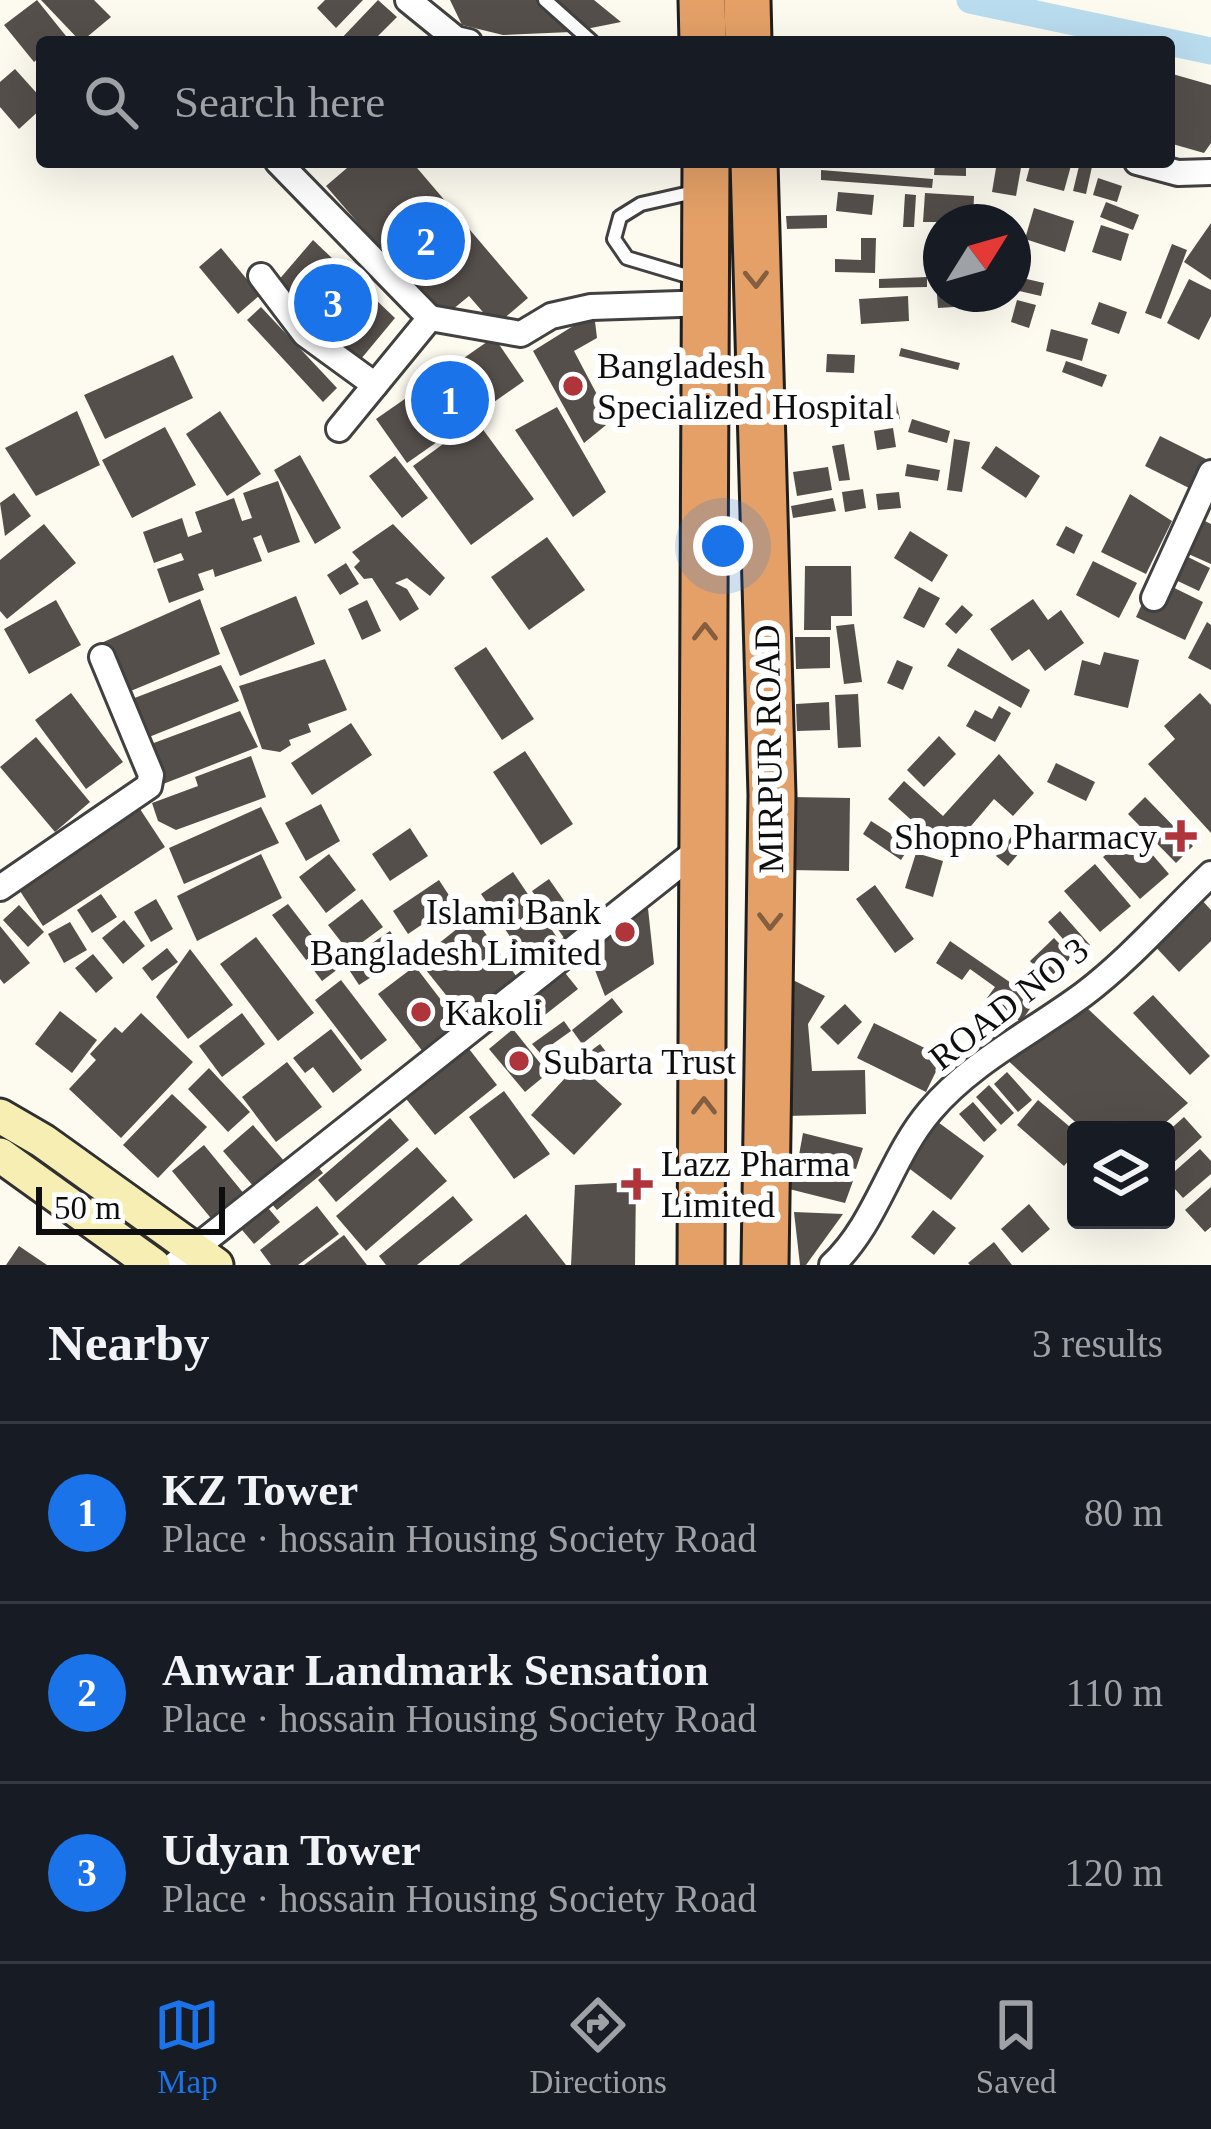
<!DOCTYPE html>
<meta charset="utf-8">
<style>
:root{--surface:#171b24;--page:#242831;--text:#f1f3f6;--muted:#9ea1a6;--line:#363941;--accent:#1a73e8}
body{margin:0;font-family:"Times New Roman",serif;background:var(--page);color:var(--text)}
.controls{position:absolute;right:36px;bottom:36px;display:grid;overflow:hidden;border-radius:12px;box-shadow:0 12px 48px #0002}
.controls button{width:108px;height:108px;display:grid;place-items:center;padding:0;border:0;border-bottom:3px solid var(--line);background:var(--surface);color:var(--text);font:60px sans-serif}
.compass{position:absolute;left:923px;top:204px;width:108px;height:108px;border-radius:50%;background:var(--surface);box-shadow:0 12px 48px #0002;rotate:53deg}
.scale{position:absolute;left:36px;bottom:30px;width:189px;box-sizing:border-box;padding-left:12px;border:6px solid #0e0e0e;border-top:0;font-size:33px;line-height:42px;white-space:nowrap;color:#0e0e0e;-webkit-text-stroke:9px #fff;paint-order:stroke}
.you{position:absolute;left:723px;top:546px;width:42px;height:42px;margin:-30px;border:9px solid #fff;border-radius:50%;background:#1a73e8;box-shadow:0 0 0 18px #1a73e833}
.badge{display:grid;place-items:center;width:78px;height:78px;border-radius:50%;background:var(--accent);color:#fff;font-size:39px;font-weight:700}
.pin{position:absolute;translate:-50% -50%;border:6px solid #fff;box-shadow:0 3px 12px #0006}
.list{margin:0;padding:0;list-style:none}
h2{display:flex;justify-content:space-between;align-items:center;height:156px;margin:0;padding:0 48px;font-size:51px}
h2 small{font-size:39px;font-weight:400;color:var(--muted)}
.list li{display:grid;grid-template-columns:78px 1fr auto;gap:36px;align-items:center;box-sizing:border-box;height:180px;padding:0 48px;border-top:3px solid var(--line)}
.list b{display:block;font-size:45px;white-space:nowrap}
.list p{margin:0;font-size:39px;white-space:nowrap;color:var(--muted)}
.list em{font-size:39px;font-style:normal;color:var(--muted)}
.icon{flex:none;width:66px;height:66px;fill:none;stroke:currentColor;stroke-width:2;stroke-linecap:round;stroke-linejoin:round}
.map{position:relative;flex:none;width:1211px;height:1265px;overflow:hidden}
.search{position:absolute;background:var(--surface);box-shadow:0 12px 48px #0002;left:36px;right:36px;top:36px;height:132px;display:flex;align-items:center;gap:30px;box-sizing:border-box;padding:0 42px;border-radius:12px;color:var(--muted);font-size:45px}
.sheet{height:696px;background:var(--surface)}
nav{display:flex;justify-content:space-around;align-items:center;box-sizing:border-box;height:168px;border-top:3px solid var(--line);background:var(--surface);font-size:33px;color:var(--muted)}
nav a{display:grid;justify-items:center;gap:6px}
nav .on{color:var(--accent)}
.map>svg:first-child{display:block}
</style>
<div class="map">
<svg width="1211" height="1265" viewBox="0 0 1211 1265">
<rect width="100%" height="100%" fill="#fdfbf0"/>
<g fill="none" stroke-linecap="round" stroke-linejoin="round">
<polyline stroke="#badcef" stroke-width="27" points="970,0 1211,51"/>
</g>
<g fill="#554f4b">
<polygon points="37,0 66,36 42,42 42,55 34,62 4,25"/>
<polygon points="41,0 94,0 111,17 81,42"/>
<polygon points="325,0 363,0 336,28 317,8"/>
<polygon points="378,0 397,17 372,42 338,42"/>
<polygon points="450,0 594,0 621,22 571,32 503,35 462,25"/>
<polygon points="15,69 42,99 42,108 19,129 0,107 0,82"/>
<polygon points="1169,73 1211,85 1211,143 1204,153 1169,143"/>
<polygon points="354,162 412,162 528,298 495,326 469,296 441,319 326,186"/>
<polygon points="935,162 966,162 966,176 934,175"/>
<polygon points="997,162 1022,162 1016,196 992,192"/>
<polygon points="1031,162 1072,162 1064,191 1026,181"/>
<polygon points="1080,162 1093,162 1086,194 1073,191"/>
<polygon points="821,170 933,179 932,188 821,180"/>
<polygon points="1098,178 1122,186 1117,202 1093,195"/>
<polygon points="838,192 874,195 872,215 836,211"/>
<polygon points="925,193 974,196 973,222 923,222"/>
<polygon points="905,194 916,195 914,227 903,227"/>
<polygon points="1106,202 1139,215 1133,230 1100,217"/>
<polygon points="1034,208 1074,221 1065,252 1025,239"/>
<polygon points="827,215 827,228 787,229 786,216"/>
<polygon points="1211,223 1211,280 1184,262"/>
<polygon points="1101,225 1129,234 1121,261 1092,252"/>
<polygon points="861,238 876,238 875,273 835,272 835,259 861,260"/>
<polygon points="313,240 395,318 356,365 271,289"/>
<polygon points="1172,244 1187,250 1161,319 1145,313"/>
<polygon points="221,248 260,295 238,314 199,267"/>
<polygon points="927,277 927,287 879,288 879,279"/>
<polygon points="1018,277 1044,283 1041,296 1015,290"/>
<polygon points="1189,279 1211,290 1211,316 1199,340 1167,323"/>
<polygon points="937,294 970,294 970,306 938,308"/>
<polygon points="908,296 909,321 861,324 859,299"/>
<polygon points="1017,300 1036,305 1029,328 1011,322"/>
<polygon points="1099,302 1127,312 1119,334 1091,324"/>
<polygon points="261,307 337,388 323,402 247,320"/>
<polygon points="594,313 597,338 574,351 611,421 584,443 533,351"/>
<polygon points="1051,329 1088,339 1082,361 1046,351"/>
<polygon points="494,337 524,381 407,463 376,419"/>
<polygon points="901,348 960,363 958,370 899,356"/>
<polygon points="827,354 855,355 854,373 826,372"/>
<polygon points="173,355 193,398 105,439 84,395"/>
<polygon points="1066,361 1107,375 1102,387 1062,372"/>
<polygon points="895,395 900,419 873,423 869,400"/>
<polygon points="557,407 606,492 573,517 515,430"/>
<polygon points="77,411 100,465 36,496 5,448"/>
<polygon points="220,411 261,474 227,496 186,434"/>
<polygon points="912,419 950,431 947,443 908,432"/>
<polygon points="476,420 534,499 471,545 413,466"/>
<polygon points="165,427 196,485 132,518 102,460"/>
<polygon points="893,428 896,447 877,450 874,431"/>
<polygon points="1160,436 1206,459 1191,489 1145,466"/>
<polygon points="954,439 970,442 962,492 947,490"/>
<polygon points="844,444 850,480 839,481 832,446"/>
<polygon points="996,446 1040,476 1026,498 981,468"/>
<polygon points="300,455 341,528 315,544 274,470"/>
<polygon points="395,456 428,498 402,518 369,476"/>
<polygon points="907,464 940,470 938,481 905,476"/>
<polygon points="828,467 832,490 797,496 793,472"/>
<polygon points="278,481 300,542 268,553 261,535 253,538 262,561 215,577 213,569 198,574 204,590 169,603 157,569 184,560 181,553 154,563 143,532 182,518 188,537 202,532 195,512 234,498 242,521 252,518 243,493"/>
<polygon points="863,489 866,508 845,512 842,492"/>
<polygon points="899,492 901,508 878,510 876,494"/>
<polygon points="14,493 31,516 5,536 0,503"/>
<polygon points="1130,494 1172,521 1146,574 1101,552"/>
<polygon points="833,498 836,511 793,518 791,506"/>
<polygon points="1192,515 1211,524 1211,564 1177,549"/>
<polygon points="44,524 76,563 7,619 0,611 0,560"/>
<polygon points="393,524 445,578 430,596 407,578 395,583 407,589 419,609 400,621 372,578 364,579 354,567 360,561 352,552"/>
<polygon points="1066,526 1083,535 1074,554 1056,545"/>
<polygon points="910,531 948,555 932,582 894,558"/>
<polygon points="547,537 585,590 529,630 491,577"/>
<polygon points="1178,552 1210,568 1199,591 1167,576"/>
<polygon points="1093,561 1137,583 1119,618 1076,595"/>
<polygon points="346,563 359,584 340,595 327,575"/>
<polygon points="805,566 851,566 852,616 831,616 831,630 804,630"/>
<polygon points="1154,578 1203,602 1185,640 1136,617"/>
<polygon points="919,587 940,598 924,628 903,618"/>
<polygon points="296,596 315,644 240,676 220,628"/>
<polygon points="200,599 220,654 121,695 99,644"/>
<polygon points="1033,599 1048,620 1061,610 1084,643 1045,671 1029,649 1012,661 990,629"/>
<polygon points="56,600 81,645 29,674 4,629"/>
<polygon points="367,600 381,631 362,640 348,609"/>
<polygon points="962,605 973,615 956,634 945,624"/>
<polygon points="1207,622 1211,625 1211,670 1188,658"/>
<polygon points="854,624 862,682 844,684 836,626"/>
<polygon points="795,637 830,637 830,668 796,669"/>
<polygon points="486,647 534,719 502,740 454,668"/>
<polygon points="958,648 1030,690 1021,708 947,666"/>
<polygon points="1104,652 1139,660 1128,708 1074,695 1082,660 1100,665"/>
<polygon points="325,659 347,710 308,724 311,732 289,740 291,745 280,752 262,749 239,686"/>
<polygon points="897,660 913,667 903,690 887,683"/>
<polygon points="221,665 239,701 139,741 124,702"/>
<polygon points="71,693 123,762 86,789 35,720"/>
<polygon points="1200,693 1211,705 1211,833 1148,764 1175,739 1164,726"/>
<polygon points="858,694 861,747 838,748 835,695"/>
<polygon points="829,702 830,730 797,731 796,704"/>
<polygon points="999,706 1011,713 995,742 966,726 975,710 992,719"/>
<polygon points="240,711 258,747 158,786 143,747"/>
<polygon points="351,723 372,755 312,795 291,763"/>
<polygon points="939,736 956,754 924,787 907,770"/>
<polygon points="36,737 90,802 55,832 0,767"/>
<polygon points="525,751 573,824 541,845 493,772"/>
<polygon points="999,754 1034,793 1013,816 994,799 948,853 888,799 904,781 943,816"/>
<polygon points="251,756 266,797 176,830 158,821 152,803 198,786 195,777"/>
<polygon points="1056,763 1095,782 1086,801 1047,782"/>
<polygon points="791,797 850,798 849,871 790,870"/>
<polygon points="1145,797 1193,846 1176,863 1128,814"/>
<polygon points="321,804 340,841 306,861 285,823"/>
<polygon points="261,807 279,843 184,884 169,848"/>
<polygon points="140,809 165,847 43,926 18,888"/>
<polygon points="871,821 910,846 901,860 863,834"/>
<polygon points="410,828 428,856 390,881 372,854"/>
<polygon points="1133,832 1169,874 1140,899 1103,857"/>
<polygon points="1012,836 1024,847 1008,866 996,856"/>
<polygon points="916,853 943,861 933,897 905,888"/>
<polygon points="261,854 282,898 197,941 177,896"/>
<polygon points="329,854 356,890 326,913 299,877"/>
<polygon points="1095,864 1131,906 1100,932 1064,891"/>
<polygon points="513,872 562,945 530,966 481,894"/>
<polygon points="549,879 583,928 566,941 532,891"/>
<polygon points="439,880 454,903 408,934 393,911"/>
<polygon points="875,885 914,939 895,953 856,899"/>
<polygon points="646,890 654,964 605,996 583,939"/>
<polygon points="101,894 117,917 92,933 77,910"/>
<polygon points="1200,898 1211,910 1211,941 1179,972 1152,943"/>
<polygon points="156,899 173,929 151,942 134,912"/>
<polygon points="362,899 383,927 349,952 328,925"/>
<polygon points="288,904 338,969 322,981 272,915"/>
<polygon points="19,905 44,932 28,947 3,920"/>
<polygon points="1060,911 1090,945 1077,955 1048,922"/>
<polygon points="473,916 519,980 466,1020 418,960"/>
<polygon points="124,920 145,946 123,964 102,938"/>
<polygon points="70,922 87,950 64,963 48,934"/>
<polygon points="0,926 30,963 4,984 0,979"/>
<polygon points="390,931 405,955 359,985 344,962"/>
<polygon points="256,937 314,1013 278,1041 220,964"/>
<polygon points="1054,938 1072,957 1047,980 1030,961"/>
<polygon points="950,941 1036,1000 1021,1022 987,998 995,987 970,969 962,980 936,963"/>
<polygon points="167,948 178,962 152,981 142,968"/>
<polygon points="190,949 233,1005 188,1039 156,997"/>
<polygon points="93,954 113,978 96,993 75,968"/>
<polygon points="415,966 464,1030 427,1057 378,994"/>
<polygon points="562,969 578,989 532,1025 516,1005"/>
<polygon points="783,975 825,996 808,1024 812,1071 865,1070 866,1114 787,1116"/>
<polygon points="341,980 387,1040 361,1060 315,1000"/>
<polygon points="1153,995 1210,1056 1190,1075 1133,1013"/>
<polygon points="612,998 623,1012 582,1044 572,1030"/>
<polygon points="845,1004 862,1022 838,1045 820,1027"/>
<polygon points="1086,1007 1188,1103 1157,1130 1084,1130 1003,1056"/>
<polygon points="60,1011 97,1040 72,1073 35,1044"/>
<polygon points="141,1013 193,1062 121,1138 69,1089 96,1060 90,1054 115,1027 122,1033"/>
<polygon points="242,1013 265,1044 222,1077 199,1046"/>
<polygon points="564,1021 571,1031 540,1053 532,1044"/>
<polygon points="874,1023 943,1057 926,1092 857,1058"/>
<polygon points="331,1029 362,1070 333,1093 313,1067 305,1073 293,1058"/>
<polygon points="513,1029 548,1073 525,1092 489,1049"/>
<polygon points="600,1044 614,1062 599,1074 585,1055"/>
<polygon points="466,1045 497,1085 435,1135 403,1095"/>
<polygon points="287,1062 322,1107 276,1142 242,1097"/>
<polygon points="578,1064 622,1104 574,1155 531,1115"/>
<polygon points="209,1068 250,1112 228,1132 188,1089"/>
<polygon points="1007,1072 1032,1100 1018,1112 994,1084"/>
<polygon points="989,1085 1014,1113 1001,1125 976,1097"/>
<polygon points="504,1091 550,1154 514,1179 469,1117"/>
<polygon points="172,1094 207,1127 158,1178 123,1145"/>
<polygon points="1038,1100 1076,1132 1076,1152 1064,1166 1017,1125"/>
<polygon points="973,1102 997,1130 984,1142 959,1114"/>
<polygon points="927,1114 984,1156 951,1200 894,1157"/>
<polygon points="1184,1117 1202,1137 1172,1164 1166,1157 1166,1133"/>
<polygon points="390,1118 409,1140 336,1202 318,1180"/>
<polygon points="253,1125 285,1162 254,1187 223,1151"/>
<polygon points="803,1133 863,1148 856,1169 799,1155"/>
<polygon points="204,1145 245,1195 214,1222 172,1171"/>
<polygon points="417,1147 447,1181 366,1251 336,1216"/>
<polygon points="1200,1149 1211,1161 1211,1174 1183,1198 1166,1179"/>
<polygon points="310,1157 323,1173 277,1210 264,1195"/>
<polygon points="792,1167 853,1181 845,1203 789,1189"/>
<polygon points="636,1182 635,1265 571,1265 575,1185"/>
<polygon points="1211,1187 1211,1227 1205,1232 1185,1210"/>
<polygon points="453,1196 473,1220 417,1265 386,1265 379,1256"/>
<polygon points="263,1202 280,1222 254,1244 237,1224"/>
<polygon points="1029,1204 1050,1229 1022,1253 1001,1229"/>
<polygon points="317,1206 339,1234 298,1265 271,1265 260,1250"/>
<polygon points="933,1210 956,1228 934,1255 911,1237"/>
<polygon points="794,1212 843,1214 806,1265 800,1265"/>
<polygon points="526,1214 566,1265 459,1265"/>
<polygon points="344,1235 367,1265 304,1265"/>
<polygon points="994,1242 1012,1265 970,1265 968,1263"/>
<polygon points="19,1246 47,1265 6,1265"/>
</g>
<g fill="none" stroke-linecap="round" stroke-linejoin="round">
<defs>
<g id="lane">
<polyline points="545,0 592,42"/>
<polyline points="694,278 627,258 614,239 620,217 641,204 694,192"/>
</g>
<g id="street">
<polyline points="408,0 456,39 469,42"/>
<polyline points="278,162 430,318"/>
<polyline points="1137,162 1178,173 1211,172"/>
<polyline points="261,276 305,334 375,385"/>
<polyline points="430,318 521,334 551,316 591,307 709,303"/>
<polyline points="339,429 430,318"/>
<polyline points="1154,598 1211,473"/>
<polyline points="0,888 149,786 151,775 102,657"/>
<polyline points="174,1265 703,846"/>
<path d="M 832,1265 C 877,1223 890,1158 930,1111 C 971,1062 1033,1032 1084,994 C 1129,960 1169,914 1211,874"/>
</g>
<g id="secondary">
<polyline points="0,1116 43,1141 216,1265"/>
<polyline points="0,1155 153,1265"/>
</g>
<g id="highway">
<polyline points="702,0 703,42"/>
<polyline points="747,0 748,42"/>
<polyline points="754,162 772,795 765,1265"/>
<polyline points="701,1265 706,162"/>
</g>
</defs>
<use href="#lane" stroke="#414141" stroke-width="18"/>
<use href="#street" stroke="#414141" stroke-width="30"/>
<use href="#secondary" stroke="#303030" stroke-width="39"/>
<use href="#highway" stroke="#1f1f1f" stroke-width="51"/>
<use href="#lane" stroke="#fff" stroke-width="12"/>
<use href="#street" stroke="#fff" stroke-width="24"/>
<use href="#secondary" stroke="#f6eeb2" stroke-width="33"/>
<use href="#highway" stroke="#e4a067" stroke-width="45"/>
</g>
<defs><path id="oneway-chevron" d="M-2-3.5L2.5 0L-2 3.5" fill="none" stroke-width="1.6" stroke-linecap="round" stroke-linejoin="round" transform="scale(3)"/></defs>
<g stroke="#845e3f">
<use href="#oneway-chevron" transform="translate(756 279) rotate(89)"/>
<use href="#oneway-chevron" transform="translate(705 632) rotate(-90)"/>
<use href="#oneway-chevron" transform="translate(770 921) rotate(91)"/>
<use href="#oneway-chevron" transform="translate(704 1106) rotate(-90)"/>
</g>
<g fill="#af353b" stroke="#fff" stroke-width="4.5">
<circle cx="573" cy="386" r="12"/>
<path d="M1175 818h12v12h12v12h-12v12h-12v-12h-12v-12h12z"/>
<circle cx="625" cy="932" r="12"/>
<circle cx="421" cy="1012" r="12"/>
<circle cx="519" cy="1061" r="12"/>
<path d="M631 1166h12v12h12v12h-12v12h-12v-12h-12v-12h12z"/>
</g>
<g text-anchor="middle" stroke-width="12" stroke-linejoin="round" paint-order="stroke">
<g font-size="36" fill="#0e0e0e" stroke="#fff" text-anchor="start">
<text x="597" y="378">Bangladesh<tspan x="597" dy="41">Specialized Hospital</tspan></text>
<text x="1157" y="849" text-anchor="end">Shopno Pharmacy</text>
<text x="601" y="924" text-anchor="end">Islami Bank<tspan x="601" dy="41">Bangladesh Limited</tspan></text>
<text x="445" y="1025">Kakoli</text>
<text x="543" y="1074">Subarta Trust</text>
<text x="661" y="1176">Lazz Pharma<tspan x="661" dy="41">Limited</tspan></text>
</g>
<g font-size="36" fill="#0e0e0e" stroke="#fff">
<text transform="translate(768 749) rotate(-91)" y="13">MIRPUR ROAD</text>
<text transform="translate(1008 1003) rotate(-38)" y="13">ROAD NO 3</text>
</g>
</g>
</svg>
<div class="controls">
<button><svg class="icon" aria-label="layers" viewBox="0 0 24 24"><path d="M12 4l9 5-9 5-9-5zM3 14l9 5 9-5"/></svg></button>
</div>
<svg class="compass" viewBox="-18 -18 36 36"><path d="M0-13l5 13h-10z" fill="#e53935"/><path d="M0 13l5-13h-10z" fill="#9ea1a6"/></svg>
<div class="scale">50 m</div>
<div class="you"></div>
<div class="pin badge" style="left:450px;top:400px">1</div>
<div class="pin badge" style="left:426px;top:241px">2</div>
<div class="pin badge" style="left:333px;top:303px">3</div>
<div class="search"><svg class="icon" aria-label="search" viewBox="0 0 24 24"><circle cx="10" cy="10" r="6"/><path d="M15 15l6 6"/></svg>Search here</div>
</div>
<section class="sheet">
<h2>Nearby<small>3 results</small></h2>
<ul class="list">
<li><span class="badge">1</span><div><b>KZ Tower</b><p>Place · hossain Housing Society Road</p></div><em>80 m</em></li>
<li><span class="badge">2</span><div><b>Anwar Landmark Sensation</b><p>Place · hossain Housing Society Road</p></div><em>110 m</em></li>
<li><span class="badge">3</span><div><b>Udyan Tower</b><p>Place · hossain Housing Society Road</p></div><em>120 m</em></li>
</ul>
</section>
<nav>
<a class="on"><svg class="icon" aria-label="map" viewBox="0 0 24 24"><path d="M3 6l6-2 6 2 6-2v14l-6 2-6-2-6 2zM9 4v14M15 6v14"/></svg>Map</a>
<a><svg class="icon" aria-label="directions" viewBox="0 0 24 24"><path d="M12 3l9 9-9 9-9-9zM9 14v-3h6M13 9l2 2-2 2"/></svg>Directions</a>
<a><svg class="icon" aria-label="saved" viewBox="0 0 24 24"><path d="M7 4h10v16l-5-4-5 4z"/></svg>Saved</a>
</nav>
